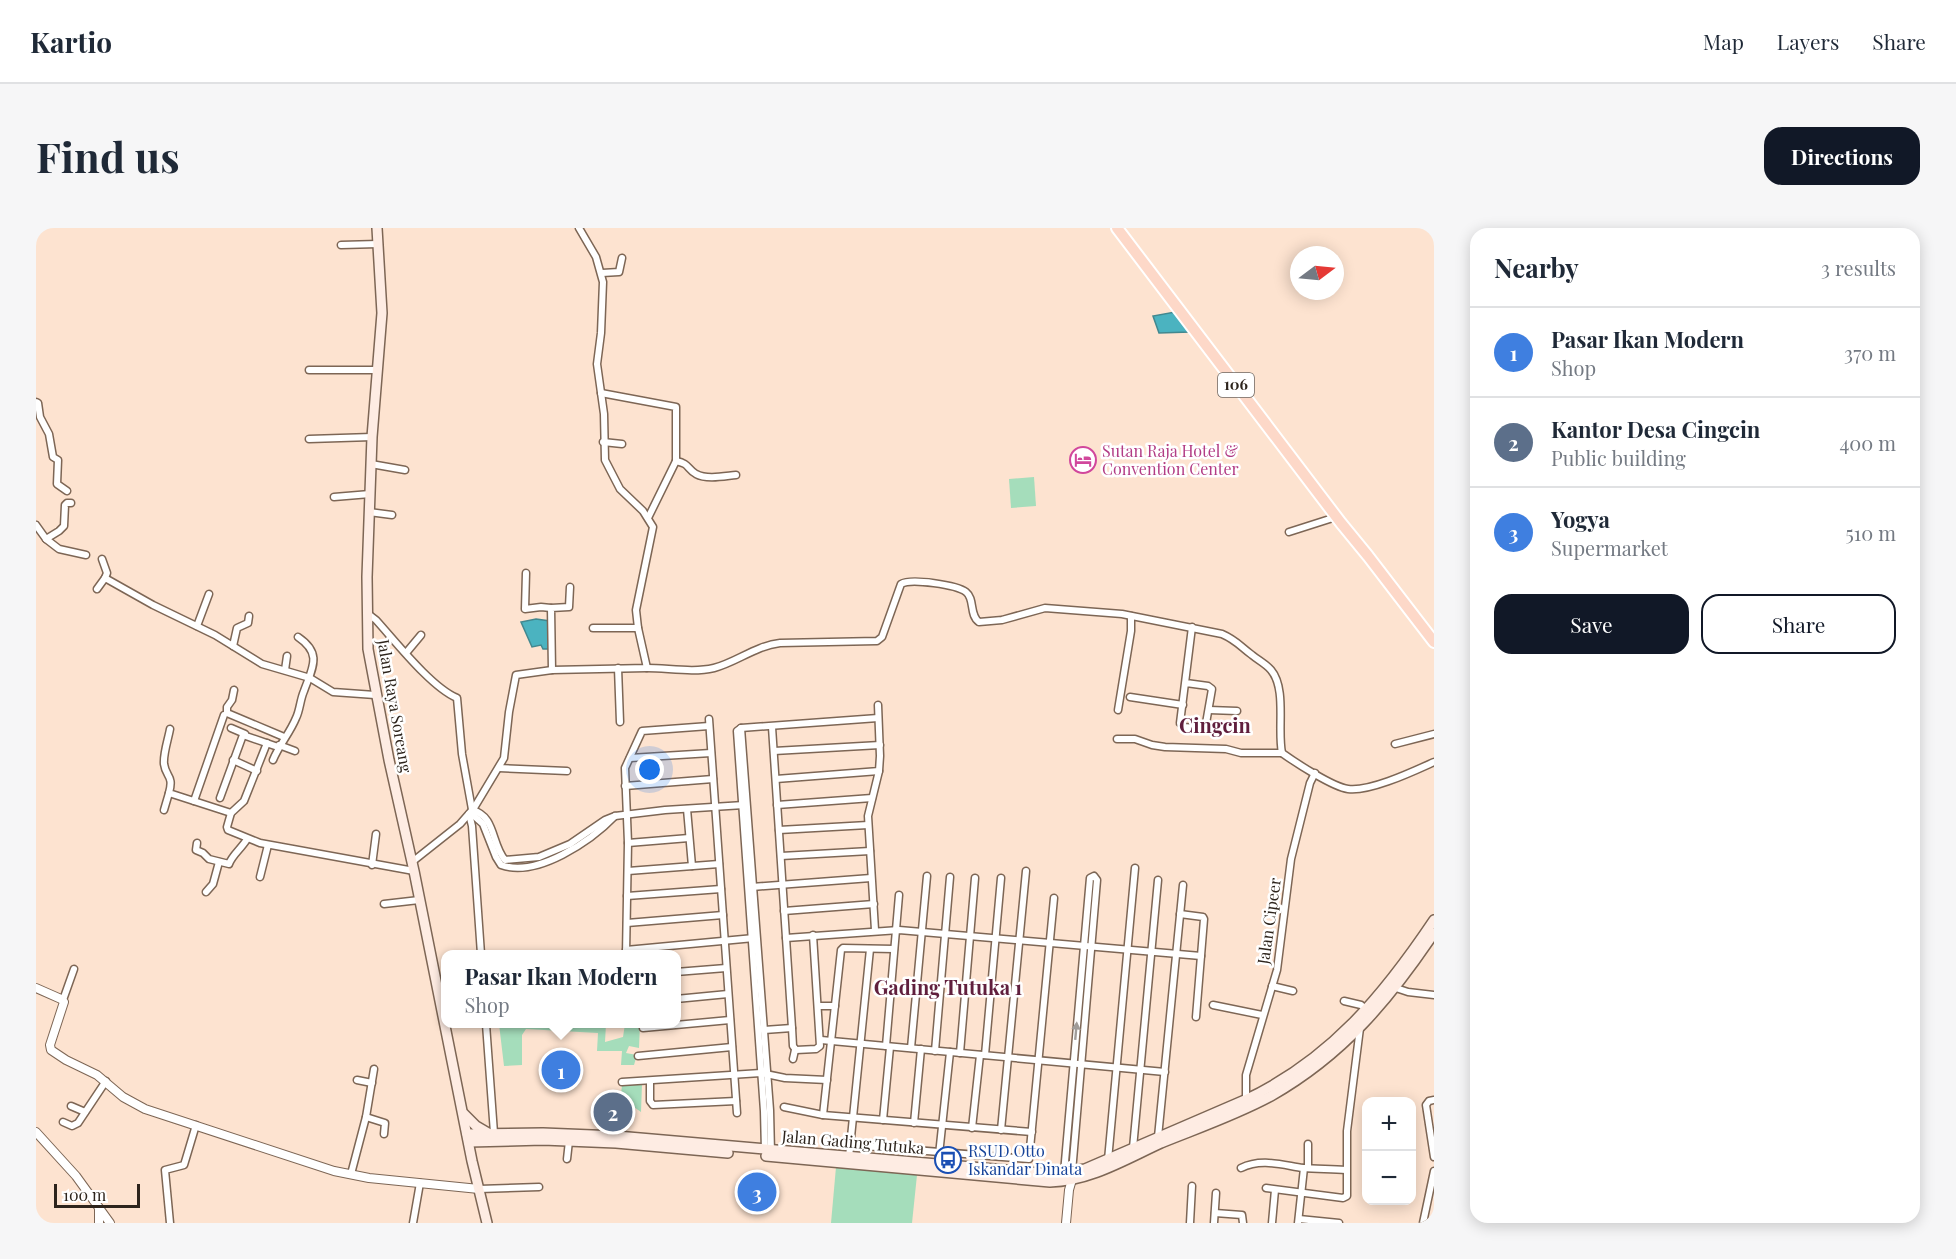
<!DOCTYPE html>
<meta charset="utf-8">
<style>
:root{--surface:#fff;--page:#f6f6f7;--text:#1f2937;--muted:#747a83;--line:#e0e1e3;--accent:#111827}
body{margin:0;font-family:"Playfair Display",serif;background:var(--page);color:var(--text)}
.controls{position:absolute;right:18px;bottom:18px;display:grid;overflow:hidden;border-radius:12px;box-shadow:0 3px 15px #0003}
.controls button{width:54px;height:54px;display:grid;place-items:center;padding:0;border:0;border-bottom:2px solid var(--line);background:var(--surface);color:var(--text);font:30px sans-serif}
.compass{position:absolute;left:1254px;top:18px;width:54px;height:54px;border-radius:50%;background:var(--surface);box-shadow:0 3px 15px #0003;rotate:74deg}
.scale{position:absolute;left:18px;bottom:15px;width:86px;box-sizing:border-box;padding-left:6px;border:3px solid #2d241c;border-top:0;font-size:16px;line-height:21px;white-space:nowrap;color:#2d241c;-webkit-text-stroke:4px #fff;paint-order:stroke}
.you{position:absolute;left:614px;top:542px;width:21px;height:21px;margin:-15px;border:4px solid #fff;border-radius:50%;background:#1a73e8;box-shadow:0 0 0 9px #1a73e833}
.badge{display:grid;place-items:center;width:39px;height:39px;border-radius:50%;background:var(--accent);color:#fff;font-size:20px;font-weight:700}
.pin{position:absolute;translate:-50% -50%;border:3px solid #fff;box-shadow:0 2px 6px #0006}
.popup{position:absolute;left:405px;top:722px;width:240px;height:78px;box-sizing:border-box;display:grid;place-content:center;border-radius:12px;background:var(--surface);filter:drop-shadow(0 2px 4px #0005);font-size:20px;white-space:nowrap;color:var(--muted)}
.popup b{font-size:22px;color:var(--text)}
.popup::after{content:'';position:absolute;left:50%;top:100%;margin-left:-12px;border:12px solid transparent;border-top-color:var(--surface)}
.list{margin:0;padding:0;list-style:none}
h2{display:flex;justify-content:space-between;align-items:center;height:78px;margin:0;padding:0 24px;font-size:26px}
h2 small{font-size:20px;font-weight:400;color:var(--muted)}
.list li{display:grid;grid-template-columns:39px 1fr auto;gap:18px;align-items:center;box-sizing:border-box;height:90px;padding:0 24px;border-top:2px solid var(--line)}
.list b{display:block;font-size:22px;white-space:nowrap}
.list p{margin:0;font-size:20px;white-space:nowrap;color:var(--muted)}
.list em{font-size:20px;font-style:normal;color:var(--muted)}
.actions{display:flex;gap:12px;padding:18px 24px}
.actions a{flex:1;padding:14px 0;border:2px solid var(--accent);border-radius:18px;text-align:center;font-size:21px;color:var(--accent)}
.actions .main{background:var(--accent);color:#fff}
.map{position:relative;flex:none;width:1398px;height:995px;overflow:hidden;border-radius:18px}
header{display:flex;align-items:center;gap:36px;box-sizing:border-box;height:84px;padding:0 30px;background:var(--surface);border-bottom:2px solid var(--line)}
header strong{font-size:28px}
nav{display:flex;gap:33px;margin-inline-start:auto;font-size:21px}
.intro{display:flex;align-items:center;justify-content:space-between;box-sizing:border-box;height:144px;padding:0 36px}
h1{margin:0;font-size:42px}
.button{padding:15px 27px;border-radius:18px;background:var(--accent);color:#fff;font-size:21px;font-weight:700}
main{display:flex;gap:36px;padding:0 36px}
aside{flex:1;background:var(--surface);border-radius:18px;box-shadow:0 3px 15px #0003}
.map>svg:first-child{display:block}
</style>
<header>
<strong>Kartio</strong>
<nav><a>Map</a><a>Layers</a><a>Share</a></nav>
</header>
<div class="intro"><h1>Find us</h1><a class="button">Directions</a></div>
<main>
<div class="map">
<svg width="1398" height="995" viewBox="0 0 1398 995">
<rect width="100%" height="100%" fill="#fde3d0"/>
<g fill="#a5ddbb">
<polygon points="998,249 1000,278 975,280 973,251"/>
<polygon points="463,796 570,796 569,814 587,809 589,796 604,796 603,820 593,818 590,825 601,827 598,837 585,837 586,823 561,823 562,805 490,801 486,807 486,837 468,838"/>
<polygon points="606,856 605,884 595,877 584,875 586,857"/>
<polygon points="800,939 881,947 876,995 795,995"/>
</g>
<g fill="#4bb3c0" stroke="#42888f" stroke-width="1.5">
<polygon points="1139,84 1153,104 1123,105 1117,88"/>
<polygon points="500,391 514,393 515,421 507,421 505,417 496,419 485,394"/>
</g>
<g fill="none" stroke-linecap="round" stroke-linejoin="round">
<defs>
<g id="minor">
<polyline points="305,17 342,16"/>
<polyline points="566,45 583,44 586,30"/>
<polyline points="273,142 341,142"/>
<polyline points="565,165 640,179 640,233"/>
<polyline points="0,174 2,175 4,189 13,206 17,229 22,232 21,256 31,263"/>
<polyline points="273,211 336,209"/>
<polyline points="567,214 586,216"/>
<polyline points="335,236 369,242"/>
<polyline points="298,269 334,266"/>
<polyline points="333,284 356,287"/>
<path d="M 612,290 L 640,233 C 654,236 650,240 660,246 C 671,252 689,248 700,247"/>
<polyline points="0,297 10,311 23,303 28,298 29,277 31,275 35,275"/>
<polyline points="1253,304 1300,289"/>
<polyline points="10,311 23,321 50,327"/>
<polyline points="66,331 71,345 69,350"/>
<polyline points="490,345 489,381 505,379 515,380"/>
<polyline points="61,361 69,350 117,377 179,407 226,436 274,450 297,464 339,467"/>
<path d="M 331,385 L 340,392 C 360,414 395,459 421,470 L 426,526 L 437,587 L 447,596 L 460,629 L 465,637 C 501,650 555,613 579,588"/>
<polyline points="161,398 173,366"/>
<polyline points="557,400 602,400"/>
<polyline points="197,418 201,400 212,395 213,388"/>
<polyline points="370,425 385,407"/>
<polyline points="582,440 584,494"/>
<path d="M 611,440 C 632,440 657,445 678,440 C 701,434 719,418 744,415 L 841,413 L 846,409 L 865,356 C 875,350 921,357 930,364 C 939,371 933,387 943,394 L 966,392 L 1009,380 L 1086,386 L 1186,406 C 1200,412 1204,418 1216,427 C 1222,432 1230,436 1235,442 C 1251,461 1241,501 1246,525 C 1260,535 1297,559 1312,561 C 1334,564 1378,543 1398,534"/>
<polyline points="249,442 251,428"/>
<polyline points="516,442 515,380 533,379 534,359"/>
<polyline points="1150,455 1172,458 1176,461 1169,501 1148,499 1144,495 1156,399"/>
<polyline points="198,462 196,472 191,479 191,485 248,509"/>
<polyline points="1094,469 1147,477"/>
<polyline points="1082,482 1095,403 1095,388"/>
<polyline points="1173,482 1201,483"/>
<polyline points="673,491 701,885"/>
<polyline points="736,499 756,800 757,818 760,822 780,821 784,818 777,707"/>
<polyline points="195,500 209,506"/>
<polyline points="705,500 734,882 735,925"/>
<path d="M 134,501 C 132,512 127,526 128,536 C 130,550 138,547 133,565 L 195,585"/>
<polyline points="1081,511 1099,511 1116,517 1129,519 1190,521 1205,525 1246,525"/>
<polyline points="231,515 208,573 195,585 191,599 192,602 224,615 378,643"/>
<polyline points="1359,516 1398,506"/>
<polyline points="243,517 259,523"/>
<polyline points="738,523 844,517"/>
<polyline points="594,530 675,525"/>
<polyline points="197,532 221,543"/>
<path d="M 237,532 C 243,517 254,505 260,490 C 264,482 264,472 268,463 C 276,440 287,426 262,409"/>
<polyline points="463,540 531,543"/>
<polyline points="740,551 843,543 844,528 842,477"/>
<polyline points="589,558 677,551"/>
<polyline points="184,570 207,507 242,519"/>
<polyline points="158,573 188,487"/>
<polyline points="741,577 836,570"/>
<polyline points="651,581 656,638"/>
<polyline points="128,582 133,565"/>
<path d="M 436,582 C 460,588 455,616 469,632 L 503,629 L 534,616 L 569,592 L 579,588 L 629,582 L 708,577"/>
<polyline points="433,586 436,598 445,726"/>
<polyline points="743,602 832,597"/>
<path d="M 161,615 L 160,622 L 167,625 L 173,631 L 193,636 C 196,627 206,620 211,611"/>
<polyline points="592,615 653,610"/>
<polyline points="745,628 834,623"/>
<polyline points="376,634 424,596 438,580 468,530 473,484 480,447 516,442 611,440 602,400 600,382 617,299 607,283 584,261 569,232 568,186 561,136 565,105 567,54 560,29 543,0"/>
<polyline points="336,637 340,606"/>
<polyline points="592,643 683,636"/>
<polyline points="224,649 232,617"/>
<polyline points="716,659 835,650"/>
<polyline points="170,664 177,656 183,634"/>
<polyline points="591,668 685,661"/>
<polyline points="348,676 383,672"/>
<polyline points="748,683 838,676"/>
<polyline points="1144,686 1167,689 1168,691 1160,789"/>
<polyline points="591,695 687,687"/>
<polyline points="839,702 832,588 843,543"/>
<polyline points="750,710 863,702 1165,728"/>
<polyline points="590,722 718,710"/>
<polyline points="590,726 592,615 589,540 606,503 673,498"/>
<polyline points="640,744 690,740"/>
<polyline points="1236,758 1257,763"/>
<polyline points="1360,760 1372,764 1398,767"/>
<polyline points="640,771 692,766"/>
<polyline points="27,772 38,741"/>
<polyline points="1308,773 1325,777 1331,782"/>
<polyline points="1177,777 1226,787"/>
<polyline points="782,778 799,778"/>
<polyline points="450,796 458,905"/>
<polyline points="607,800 694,792"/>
<polyline points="728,802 756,800"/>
<polyline points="785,812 1129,844"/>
<polyline points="850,818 863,667"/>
<polyline points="875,820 891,648"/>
<polyline points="899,823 914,649"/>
<polyline points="924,825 939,650"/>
<polyline points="949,827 965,650"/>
<polyline points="602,828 696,819"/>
<polyline points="757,831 759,822"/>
<polyline points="321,852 336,855"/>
<polyline points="614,853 614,873 617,877 700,873"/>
<polyline points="586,854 725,845 749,850 791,852"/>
<polyline points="1398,872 1393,873 1390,877 1398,929"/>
<polyline points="1210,874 1210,847 1241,742 1255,631 1274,555 1279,545"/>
<polyline points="35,878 49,884"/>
<polyline points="748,879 787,887 996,904"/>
<polyline points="787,887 805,722 807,720 858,721"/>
<polyline points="330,889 349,895 348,906"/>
<polyline points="847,892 854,819"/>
<polyline points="27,894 36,898 42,895 70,853"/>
<polyline points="878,895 885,821"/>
<polyline points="936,900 944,827"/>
<polyline points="965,902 990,643"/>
<polyline points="1122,909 1147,657"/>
<polyline points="1272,916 1272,940"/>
<polyline points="815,917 993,931 1018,670"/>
<polyline points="1097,920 1122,652"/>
<polyline points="729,923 728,883 701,503 705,500 842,490"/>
<polyline points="813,929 834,721"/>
<polyline points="531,931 533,913"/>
<polyline points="1072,932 1099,640"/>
<polyline points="902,936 914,824"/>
<path d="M 1205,940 C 1225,930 1246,937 1267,940 C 1281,941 1295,941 1310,942"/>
<polyline points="1028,945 1054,650 1058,648 1061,652 1036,944"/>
<polyline points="315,946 330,889 338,841"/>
<polyline points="1230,960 1307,970 1311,968 1311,903 1324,800"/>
<polyline points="443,961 503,959"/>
<polyline points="1179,985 1206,987 1207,995"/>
<polyline points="1263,991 1303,995"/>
<polyline points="134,995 129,942 148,937 160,897"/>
<polyline points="377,995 384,955"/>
<polyline points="1154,995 1156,958"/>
<polyline points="1178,995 1180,965"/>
<polyline points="1236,995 1239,962"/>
<polyline points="1262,995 1268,940"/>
<polyline points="1387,995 1398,943"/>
</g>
<g id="tertiary">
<polyline points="0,760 25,771 28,774 14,817 15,822 30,832 61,847 87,869 109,881 298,943 333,950 443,961"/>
<polyline points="0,904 40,948 74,995"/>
<polyline points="63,995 63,980"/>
<polyline points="1030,995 1033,962 1037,948"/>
</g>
<g id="secondary">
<polyline points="341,0 346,85 336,209 331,349 332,421 353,532 378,643 436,933 451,995"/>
<polyline points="428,886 440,898 452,905"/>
<path d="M 431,906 L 507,905 L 581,908 L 1015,946 L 1049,941 L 1209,872 C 1294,832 1347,768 1398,692"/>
<polyline points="433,914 507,912 580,915 692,925"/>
<path d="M 730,928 L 1014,954 C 1054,953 1090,931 1125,915 C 1162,900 1200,887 1235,868 C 1307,827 1353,772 1398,705"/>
</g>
<polyline id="primary" points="1081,0 1305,295 1332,328 1398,414"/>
</defs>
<use href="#minor" stroke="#7d6655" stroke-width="9"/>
<use href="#tertiary" stroke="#7d6655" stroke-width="10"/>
<use href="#secondary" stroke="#7d6655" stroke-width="12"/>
<use href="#primary" stroke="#fff" stroke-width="14"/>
<use href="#minor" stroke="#fff" stroke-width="6"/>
<use href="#tertiary" stroke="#fff" stroke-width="8"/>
<use href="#secondary" stroke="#feece3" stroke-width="9"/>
<use href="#primary" stroke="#fdd8c8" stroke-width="10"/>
</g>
<defs><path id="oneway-solid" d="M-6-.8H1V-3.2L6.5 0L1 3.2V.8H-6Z" transform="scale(1.5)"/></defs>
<use fill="#a09c99" href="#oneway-solid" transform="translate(1040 803) rotate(-85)"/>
<defs>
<symbol id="hotel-ring" viewBox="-11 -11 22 22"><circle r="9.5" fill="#fff" stroke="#d1479c" stroke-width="1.5"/><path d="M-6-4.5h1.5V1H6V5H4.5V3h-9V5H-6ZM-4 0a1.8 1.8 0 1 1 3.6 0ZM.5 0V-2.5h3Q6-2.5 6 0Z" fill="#d1479c"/></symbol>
<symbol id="bus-ring" viewBox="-11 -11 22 22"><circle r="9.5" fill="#fff" stroke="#1a4fb4" stroke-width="1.5"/><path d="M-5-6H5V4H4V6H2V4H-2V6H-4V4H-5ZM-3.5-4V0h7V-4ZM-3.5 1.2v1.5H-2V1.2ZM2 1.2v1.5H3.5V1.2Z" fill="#1a4fb4"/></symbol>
</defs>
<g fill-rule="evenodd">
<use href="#hotel-ring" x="1032" y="217" width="30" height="30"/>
<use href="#bus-ring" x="897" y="917" width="30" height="30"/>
</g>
<g text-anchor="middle" stroke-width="5" stroke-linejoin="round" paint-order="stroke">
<rect fill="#fff" stroke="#6c6660" stroke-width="1.5" x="1182" y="145" width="36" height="24" rx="4.5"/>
<g font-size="15" font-weight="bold" fill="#2d241c">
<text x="1200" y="162">106</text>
</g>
<g font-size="16" fill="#b23c85" stroke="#fff" text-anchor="start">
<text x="1066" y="229">Sutan Raja Hotel &amp;<tspan x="1066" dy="18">Convention Center</tspan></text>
</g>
<g font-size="16" fill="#2d241c" stroke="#fff">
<text transform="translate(359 478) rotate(80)" y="6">Jalan Raya Soreang</text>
<text transform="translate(1233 693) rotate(-82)" y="6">Jalan Cipeer</text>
<text transform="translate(817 914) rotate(5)" y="6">Jalan Gading Tutuka</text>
</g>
<g font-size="16" fill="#164399" stroke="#fff" text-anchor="start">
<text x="932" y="929">RSUD Otto<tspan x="932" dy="18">Iskandar Dinata</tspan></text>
</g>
<g font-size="20" font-weight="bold" fill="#601f3d" stroke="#fff">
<text x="1179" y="505">Cingcin</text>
<text x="912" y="767">Gading Tutuka 1</text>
</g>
</g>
</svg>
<div class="controls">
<button>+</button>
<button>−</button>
</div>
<svg class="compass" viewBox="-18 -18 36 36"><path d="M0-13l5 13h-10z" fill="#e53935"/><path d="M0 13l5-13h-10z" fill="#747a83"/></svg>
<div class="scale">100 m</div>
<div class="you"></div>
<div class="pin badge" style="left:525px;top:842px;background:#3f7fe0">1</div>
<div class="popup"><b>Pasar Ikan Modern</b>Shop</div>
<div class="pin badge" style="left:577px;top:884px;background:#5c6f8a">2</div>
<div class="pin badge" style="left:721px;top:964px;background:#3f7fe0">3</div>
</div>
<aside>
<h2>Nearby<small>3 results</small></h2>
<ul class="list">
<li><span class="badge" style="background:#3f7fe0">1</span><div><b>Pasar Ikan Modern</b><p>Shop</p></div><em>370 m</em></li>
<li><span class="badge" style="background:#5c6f8a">2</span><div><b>Kantor Desa Cingcin</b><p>Public building</p></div><em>400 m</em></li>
<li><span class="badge" style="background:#3f7fe0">3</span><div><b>Yogya</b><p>Supermarket</p></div><em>510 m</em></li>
</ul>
<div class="actions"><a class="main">Save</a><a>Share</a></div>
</aside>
</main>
